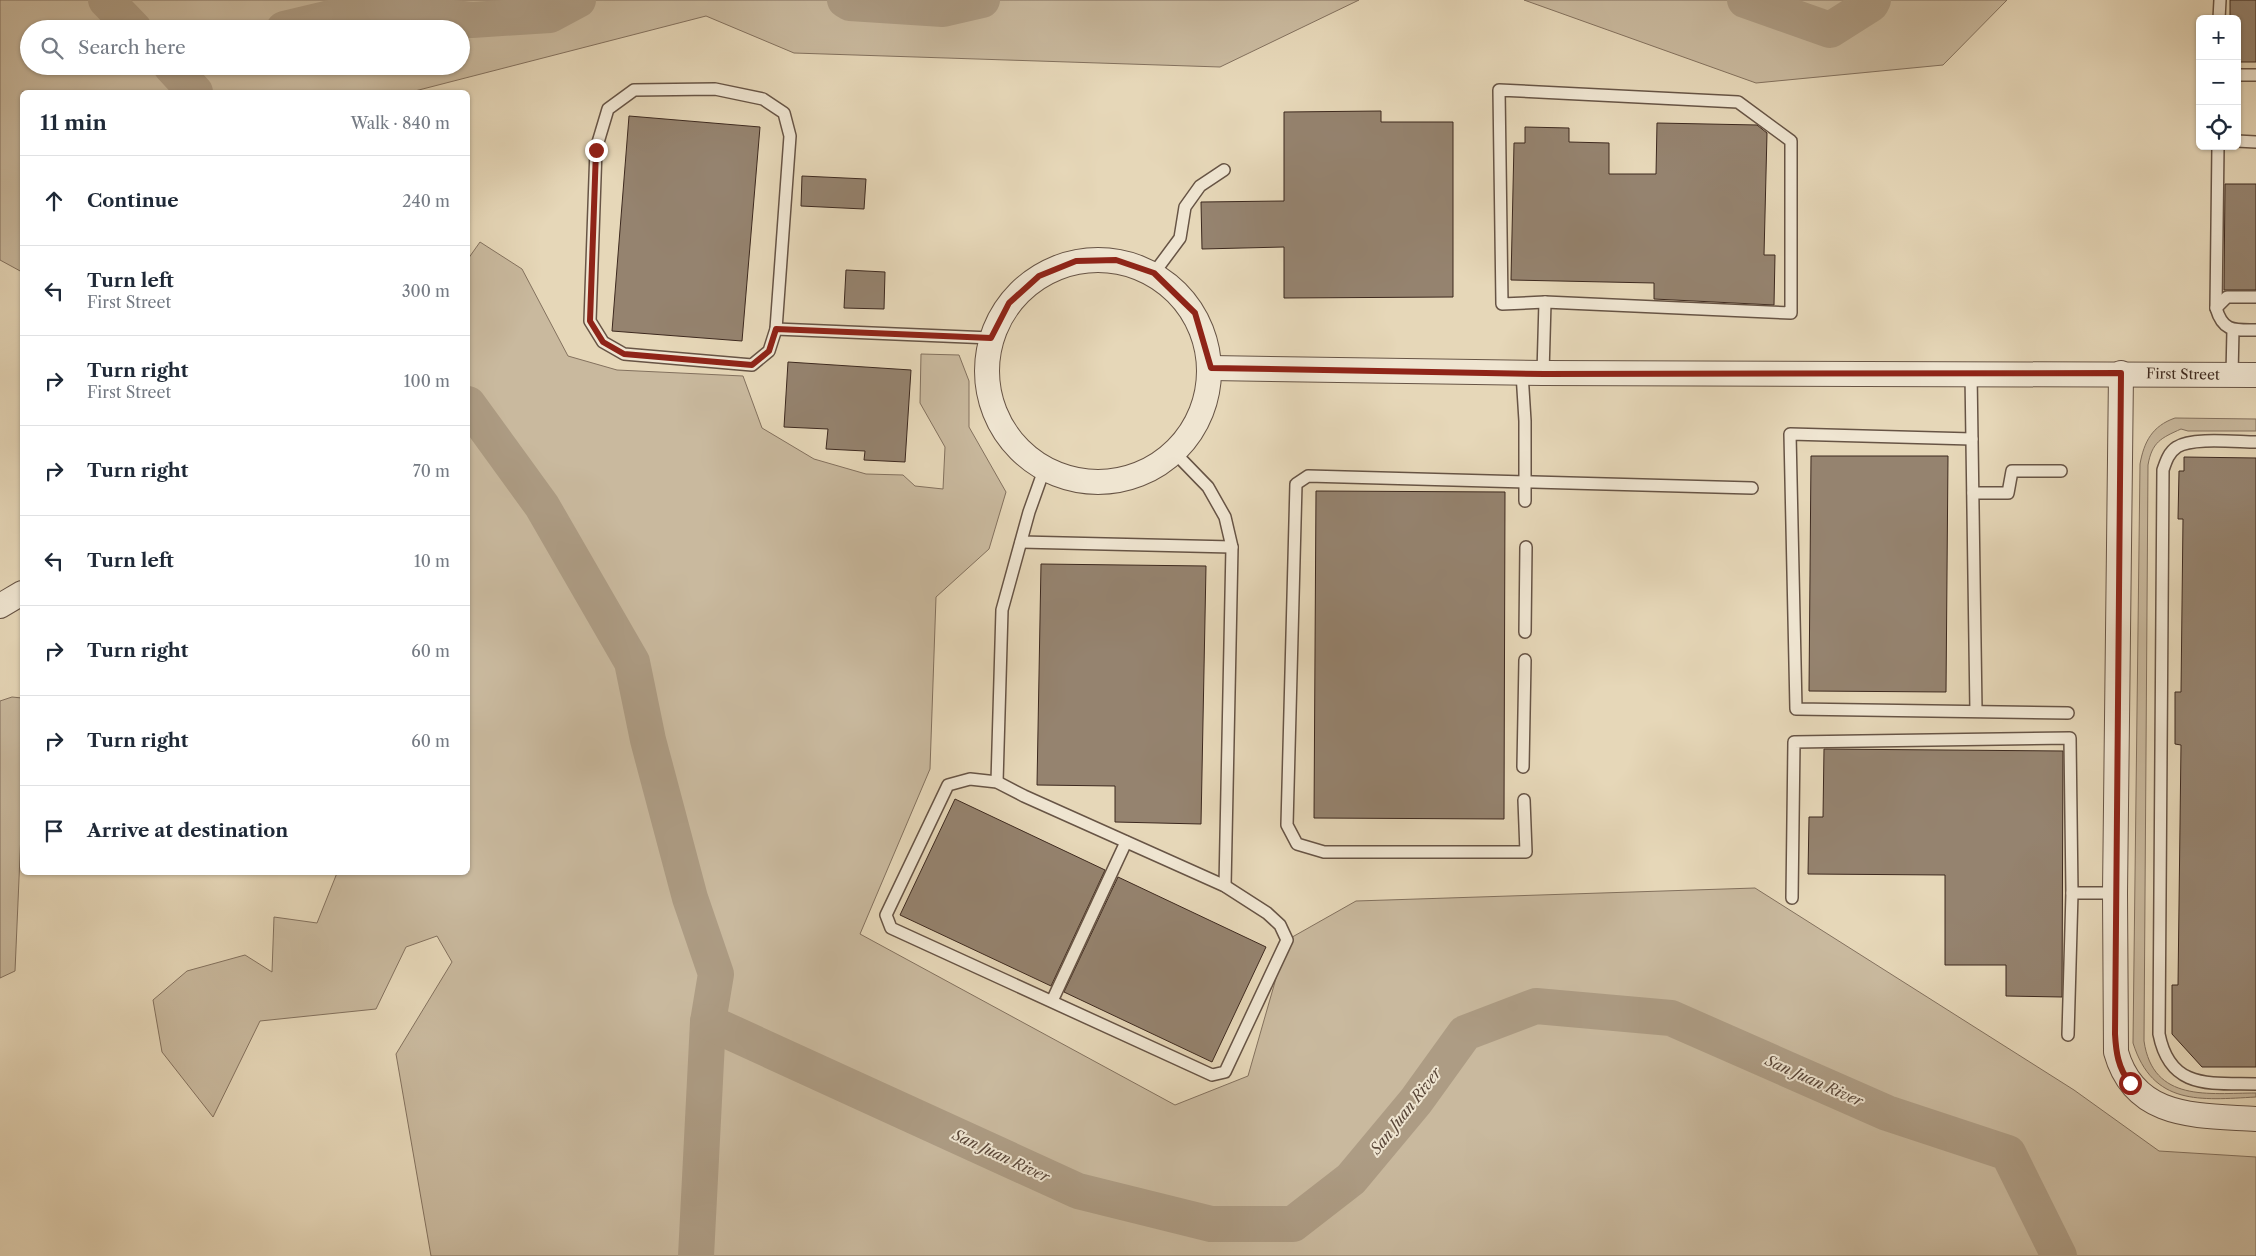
<!DOCTYPE html>
<meta charset="utf-8">
<style>
:root{--surface:#fff;--page:#f6f6f7;--text:#1f2937;--muted:#747a83;--line:#e0e1e3}
body{margin:0;font-family:"Libre Caslon Text",serif;background:var(--page);color:var(--text)}
.controls{position:absolute;right:15px;top:15px;display:grid;overflow:hidden;border-radius:8px;box-shadow:0 1px 4px #0004}
.controls button{width:45px;height:45px;display:grid;place-items:center;padding:0;border:0;border-bottom:1px solid var(--line);background:var(--surface);color:var(--text);font:25px sans-serif}
.stop{position:absolute;width:15px;height:15px;margin:-11px;border:4px solid #8f2418;border-radius:50%;background:#fff}
.stop.end{background:#8f2418;border-color:#fff;box-shadow:0 1px 5px #0008}
.list{margin:0;padding:0;list-style:none}
h2{display:flex;justify-content:space-between;align-items:center;height:65px;margin:0;padding:0 20px;font-size:21px}
h2 small{font-size:16px;font-weight:400;color:var(--muted)}
.list li{display:grid;grid-template-columns:32px 1fr auto;gap:15px;align-items:center;box-sizing:border-box;height:90px;padding:0 20px;border-top:1px solid var(--line)}
.list b{display:block;font-size:19px;white-space:nowrap}
.list p{margin:0;font-size:16px;white-space:nowrap;color:var(--muted)}
.list em{font-size:16px;font-style:normal;color:var(--muted)}
.icon{flex:none;width:28px;height:28px;fill:none;stroke:currentColor;stroke-width:2;stroke-linecap:round;stroke-linejoin:round}
.map{position:relative;flex:none;width:2256px;height:1256px;overflow:hidden}
.search{position:absolute;background:var(--surface);box-shadow:0 1px 4px #0004;left:20px;top:20px;width:450px;height:55px;display:flex;align-items:center;gap:12px;box-sizing:border-box;padding:0 18px;border-radius:28px;color:var(--muted);font-size:19px}
.panel{position:absolute;background:var(--surface);box-shadow:0 1px 4px #0004;left:20px;top:90px;width:450px;height:785px;border-radius:8px}
.map>svg:first-child{display:block}
</style>
<div class="map">
<svg width="2256" height="1256" viewBox="0 0 2256 1256">
<rect width="100%" height="100%" fill="#e6d7b8"/>
<filter id="stains"><feTurbulence type="fractalNoise" baseFrequency=".004" numOctaves="4"/><feColorMatrix values="0 0 0 0 .2 0 0 0 0 .09 0 0 0 0 .02 0 0 0 .5 -.17"/></filter>
<radialGradient id="worn" r=".72"><stop offset=".6" stop-color="#630" stop-opacity="0"/><stop offset="1" stop-color="#630" stop-opacity=".3"/></radialGradient>
<g fill="#c9b99e" stroke="#83715e" fill-rule="evenodd">
<path d="M 0,0 L 1359,0 L 1220,67 L 794,53 L 706,16 L 411,92 L 22,92 L 22,272 L 0,260 ZM 29,29 L 461,29 L 461,66 L 29,66 Z"/>
<polygon points="1524,0 2007,0 1943,65 1756,83"/>
<polygon points="480,242 522,269 568,356 617,370 743,376 762,428 814,459 866,474 903,475 915,486 943,489 945,447 920,403 921,354 959,355 969,381 969,427 1006,492 989,549 936,597 930,769 860,934 1175,1105 1248,1076 1287,940 1356,901 1755,888 2074,1090 2159,1151 2256,1157 2256,1256 431,1256 396,1054 452,962 437,936 406,947 376,1009 260,1021 213,1117 162,1052 153,1000 187,971 245,955 272,972 274,917 317,923 337,873 468,872 468,259"/>
<path d="M 2175,418 L 2256,419 L 2256,431 L 2188,431 L 2181,429 C 2161,438 2152,442 2148,465 L 2144,1041 C 2153,1103 2209,1093 2256,1093 L 2256,1097 C 2200,1100 2153,1106 2133,1043 L 2140,464 C 2144,442 2152,426 2175,418 Z"/>
<polygon points="12,697 22,698 22,810 15,971 0,978 0,701"/>
</g>
<g fill="none" stroke-linecap="round" stroke-linejoin="round">
<g stroke="#ad9c84" stroke-width="36">
<polyline points="106,0 134,29"/>
<polyline points="845,0 850,3 943,9 982,0"/>
<polyline points="1745,0 1830,30 1871,4 1873,0"/>
<polyline points="284,29 368,9 472,20 550,15 578,0"/>
<polyline points="171,66 195,92"/>
<polyline points="468,404 542,506 632,662 648,740 690,898 716,974 708,1022 696,1256"/>
<polyline points="708,1022 1078,1191 1211,1224 1293,1224 1351,1179 1416,1101 1465,1033 1536,1006 1671,1018 1887,1113 2008,1153 2059,1256"/>
</g>
</g>
<g fill="#95836f" stroke="#3d291f">
<polygon points="2230,0 2256,0 2256,62 2237,62 2237,19 2230,19"/>
<polygon points="1381,111 1381,122 1453,122 1453,297 1284,298 1284,247 1202,249 1201,202 1284,201 1284,112"/>
<polygon points="629,116 760,127 742,341 612,331"/>
<polygon points="1657,123 1757,125 1767,133 1764,255 1775,255 1774,305 1654,299 1654,283 1511,280 1514,143 1525,143 1525,127 1569,128 1569,142 1609,143 1609,174 1656,174"/>
<polygon points="802,176 866,179 864,209 801,206"/>
<polygon points="2225,184 2256,184 2256,290 2224,290"/>
<polygon points="846,270 885,272 884,309 844,308"/>
<polygon points="788,362 911,370 905,462 864,460 865,451 826,449 828,429 784,427"/>
<polygon points="1811,456 1948,456 1946,692 1809,691"/>
<polygon points="2184,457 2256,458 2256,1067 2202,1067 2172,1034 2172,985 2178,985 2181,745 2175,744 2175,692 2181,692 2183,519 2178,519 2179,471 2184,471"/>
<polygon points="1316,491 1505,492 1504,819 1314,818"/>
<polygon points="1041,564 1206,566 1201,824 1115,822 1115,786 1037,785"/>
<polygon points="1824,749 2063,751 2062,997 2006,996 2006,965 1945,965 1945,875 1808,874 1809,817 1823,817"/>
<polygon points="955,799 1105,870 1051,986 900,915"/>
<polygon points="1118,877 1266,947 1212,1062 1064,992"/>
</g>
<g fill="none" stroke-linecap="round" stroke-linejoin="round">
<defs>
<g id="lane">
<polyline points="2219,19 2220,0"/>
<polyline points="2237,75 2256,75"/>
<polygon points="715,89 763,99 784,113 790,136 776,329 769,351 752,365 624,354 603,342 590,321 596,149 608,109 634,90"/>
<polygon points="1499,90 1738,102 1791,141 1791,313 1545,302 1502,304"/>
<polyline points="2237,141 2256,142"/>
<path d="M 2218,146 L 2216,308 C 2223,332 2234,330 2256,330"/>
<polyline points="1154,273 1180,238 1185,207 1200,186 1224,170"/>
<polyline points="2216,308 2227,297 2256,297"/>
<polyline points="776,329 991,338"/>
<polyline points="1522,373 1525,421 1525,501"/>
<polyline points="1543,373 1545,302"/>
<polyline points="1971,373 1976,711"/>
<polyline points="2232,374 2233,330"/>
<polyline points="1972,439 1790,434 1796,709 2068,713"/>
<path d="M 2256,442 C 2237,442 2192,437 2177,447 C 2169,452 2166,461 2163,470 L 2159,1034 C 2170,1090 2210,1083 2256,1084"/>
<polyline points="1175,453 1208,487 1225,517 1232,547 1225,886"/>
<polyline points="1973,493 2008,493 2012,471 2061,471"/>
<polyline points="1021,542 1232,547"/>
<polyline points="1525,632 1526,547"/>
<polyline points="1523,767 1525,660"/>
<polygon points="970,779 997,782 1024,796 1225,886 1267,913 1280,925 1287,940 1225,1072 1212,1075 891,928 886,915 948,785"/>
<polyline points="997,782 1002,610 1029,512 1044,470"/>
<polyline points="1524,800 1526,852 1324,852 1297,844 1287,825 1296,484 1308,476 1752,488"/>
<polyline points="2072,893 2115,893"/>
<polyline points="1792,898 1794,742 2070,738 2072,893 2068,1035"/>
<polyline points="1052,1001 1126,842"/>
</g>
<g id="street">
<circle cx="1098" cy="371" r="111"/>
<polyline points="1211,368 1543,373 2256,375"/>
<path d="M 2121,373 L 2115,893 L 2116,1052 C 2135,1120 2198,1115 2256,1119"/>
<polyline points="0,606 22,593"/>
</g>
</defs>
<use href="#lane" stroke="#675445" stroke-width="14"/>
<use href="#street" stroke="#675445" stroke-width="26"/>
<use href="#lane" stroke="#efe5d1" stroke-width="11"/>
<use href="#street" stroke="#efe5d1" stroke-width="24"/>
</g>
<g fill="none" stroke-linecap="round" stroke-linejoin="round">
<path stroke="#8f2418" stroke-width="6" d="M 596,150 L 590,321 L 603,342 L 624,354 L 752,365 L 769,351 L 776,329 L 991,338 L 1009,303 L 1039,276 L 1076,261 L 1116,260 L 1154,273 L 1195,313 L 1211,368 L 1544,374 L 2121,373 L 2115,1034 C 2116,1052 2118,1068 2130,1083"/>
</g>
<g text-anchor="middle" stroke-width="4" stroke-linejoin="round" paint-order="stroke">
<g font-size="14" fill="#3d291f" stroke="#efe5d1">
<text transform="translate(2183 374) rotate(1)" y="5">First Street</text>
</g>
<g font-size="15" font-style="italic" fill="#594638" stroke="#efe5d1">
<text transform="translate(1814 1081) rotate(24)" y="5">San Juan River</text>
<text transform="translate(1406 1111) rotate(-52)" y="5">San Juan River</text>
<text transform="translate(1001 1156) rotate(25)" y="5">San Juan River</text>
</g>
</g>
<rect width="100%" height="100%" filter="url(#stains)"/>
<rect width="100%" height="100%" fill="url(#worn)"/>
</svg>
<div class="controls">
<button>+</button>
<button>−</button>
<button><svg class="icon" aria-label="locate" viewBox="0 0 24 24"><circle cx="12" cy="12" r="6"/><path d="M12 2v4M12 18v4M2 12h4M18 12h4"/></svg></button>
</div>
<div class="stop" style="left:2130px;top:1083px"></div>
<div class="stop end" style="left:596px;top:150px"></div>
<div class="search"><svg class="icon" aria-label="search" viewBox="0 0 24 24"><circle cx="10" cy="10" r="6"/><path d="M15 15l6 6"/></svg>Search here</div>
<section class="panel">
<h2>11 min<small>Walk · 840 m</small></h2>
<ul class="list">
<li><svg class="icon" aria-label="ahead" viewBox="0 0 24 24"><path d="M12 20V5M6 11l6-6 6 6"/></svg><div><b>Continue</b></div><em>240 m</em></li>
<li><svg class="icon" aria-label="left" viewBox="0 0 24 24"><path d="M17 20v-9H6M10 6l-5 5 5 5"/></svg><div><b>Turn left</b><p>First Street</p></div><em>300 m</em></li>
<li><svg class="icon" aria-label="right" viewBox="0 0 24 24"><path d="M7 20v-9h11M14 6l5 5-5 5"/></svg><div><b>Turn right</b><p>First Street</p></div><em>100 m</em></li>
<li><svg class="icon" aria-label="right" viewBox="0 0 24 24"><path d="M7 20v-9h11M14 6l5 5-5 5"/></svg><div><b>Turn right</b></div><em>70 m</em></li>
<li><svg class="icon" aria-label="left" viewBox="0 0 24 24"><path d="M17 20v-9H6M10 6l-5 5 5 5"/></svg><div><b>Turn left</b></div><em>10 m</em></li>
<li><svg class="icon" aria-label="right" viewBox="0 0 24 24"><path d="M7 20v-9h11M14 6l5 5-5 5"/></svg><div><b>Turn right</b></div><em>60 m</em></li>
<li><svg class="icon" aria-label="right" viewBox="0 0 24 24"><path d="M7 20v-9h11M14 6l5 5-5 5"/></svg><div><b>Turn right</b></div><em>60 m</em></li>
<li><svg class="icon" aria-label="arrive" viewBox="0 0 24 24"><path d="M6 21V4h12l-3 4 3 4H6"/></svg><div><b>Arrive at destination</b></div></li>
</ul>
</section>
</div>
